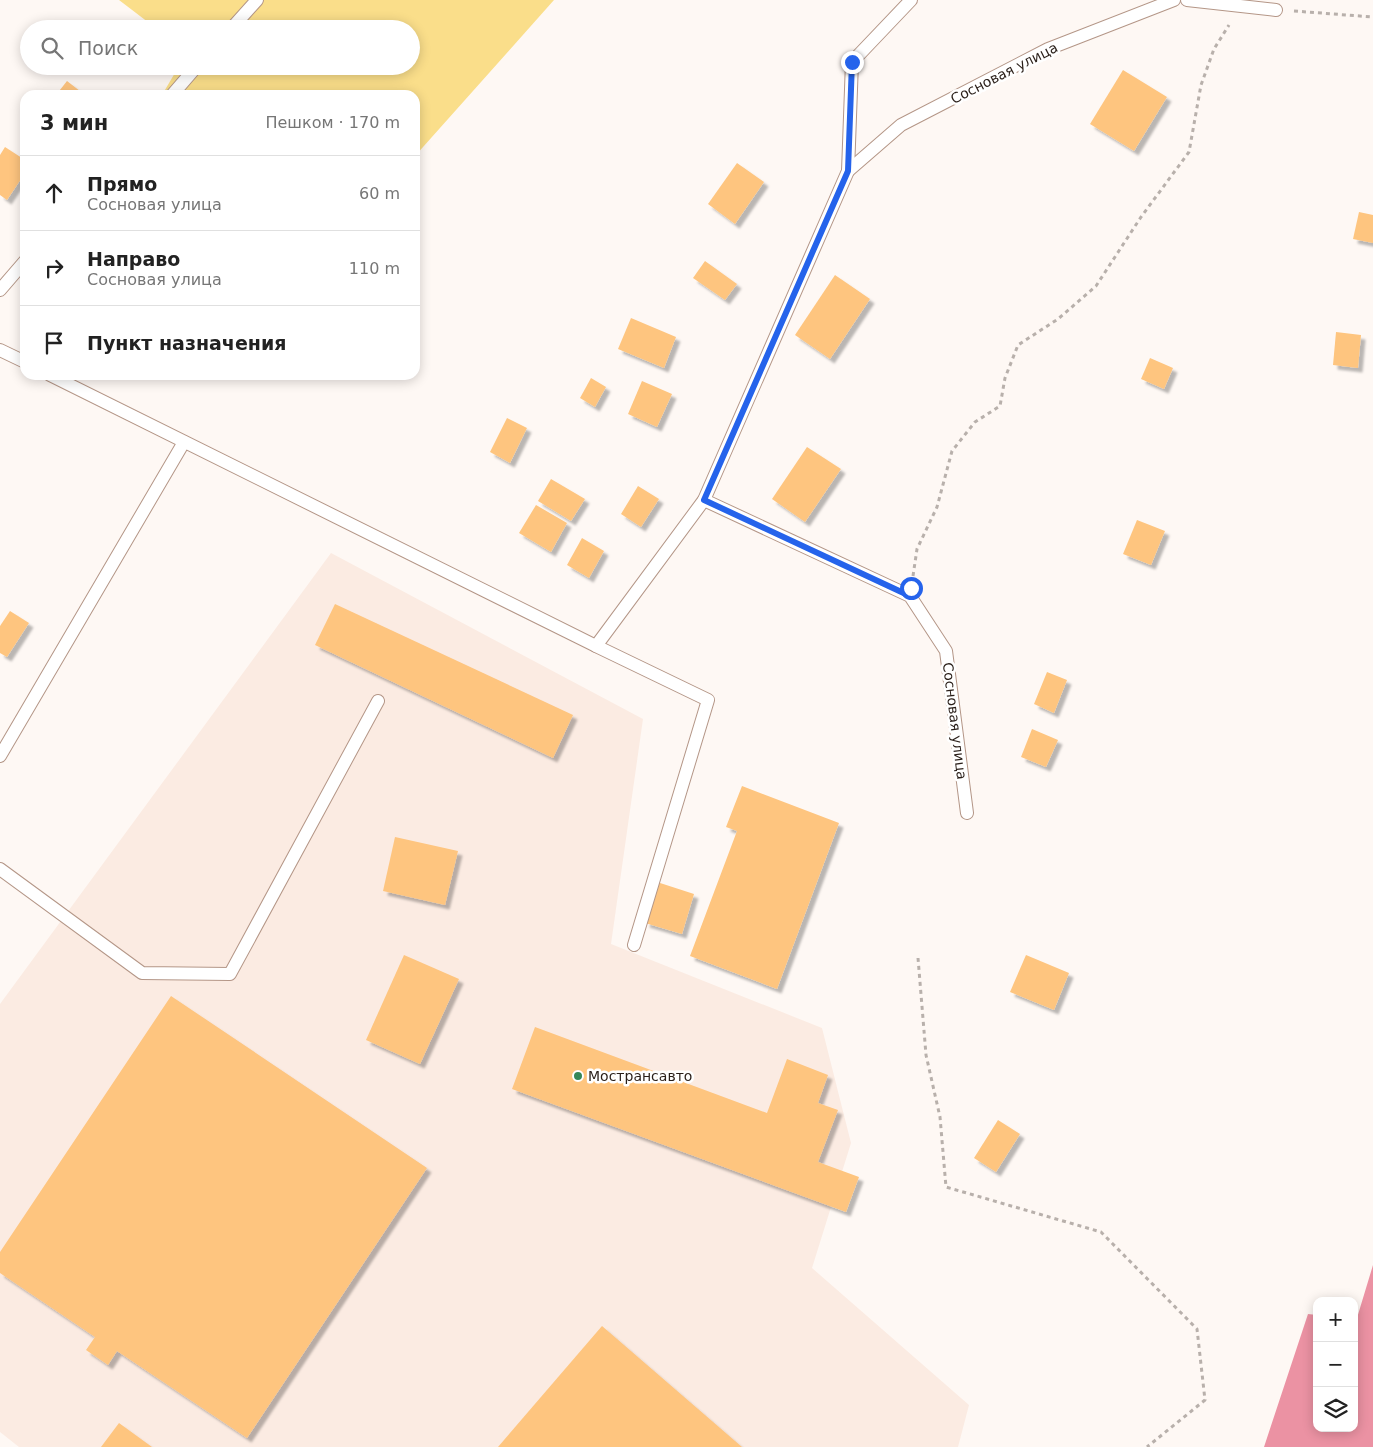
<!DOCTYPE html>
<html lang="ru">
<meta charset="utf-8">
<style>
:root{--surface:#fff;--page:#f6f6f6;--text:#222;--muted:#767676;--line:#e0e0e0}
body{margin:0;font-family:"DejaVu Sans",sans-serif;background:var(--page);color:var(--text)}
.controls{position:absolute;right:15px;bottom:15px;display:grid;overflow:hidden;border-radius:10px;box-shadow:0 2px 12px #0003}
.controls button{width:45px;height:45px;display:grid;place-items:center;padding:0;border:0;border-bottom:1px solid var(--line);background:var(--surface);color:var(--text);font:25px sans-serif}
.stop{position:absolute;width:15px;height:15px;margin:-11px;border:4px solid #2563eb;border-radius:50%;background:#fff}
.stop.end{background:#2563eb;border-color:#fff;box-shadow:0 1px 5px #0008}
.list{margin:0;padding:0;list-style:none}
h2{display:flex;justify-content:space-between;align-items:center;height:65px;margin:0;padding:0 20px;font-size:21px}
h2 small{font-size:16px;font-weight:400;color:var(--muted)}
.list li{display:grid;grid-template-columns:32px 1fr auto;gap:15px;align-items:center;box-sizing:border-box;height:75px;padding:0 20px;border-top:1px solid var(--line)}
.list b{display:block;font-size:19px;white-space:nowrap}
.list p{margin:0;font-size:16px;white-space:nowrap;color:var(--muted)}
.list em{font-size:16px;font-style:normal;color:var(--muted)}
.icon{flex:none;width:28px;height:28px;fill:none;stroke:currentColor;stroke-width:2;stroke-linecap:round;stroke-linejoin:round}
.map{position:relative;flex:none;width:1373px;height:1447px;overflow:hidden}
.search{position:absolute;background:var(--surface);box-shadow:0 2px 12px #0003;left:20px;top:20px;width:400px;height:55px;display:flex;align-items:center;gap:12px;box-sizing:border-box;padding:0 18px;border-radius:28px;color:var(--muted);font-size:19px}
.panel{position:absolute;background:var(--surface);box-shadow:0 2px 12px #0003;left:20px;top:90px;width:400px;height:290px;border-radius:15px}
.map>svg:first-child{display:block}
</style>
<div class="map">
<svg width="1373" height="1447" viewBox="0 0 1373 1447">
<defs>
<filter id="shadow"><feDropShadow dx="4.5" dy="4.5" stdDeviation="1" flood-color="#0004"/></filter>
</defs>
<rect width="100%" height="100%" fill="#fef8f4"/>
<polygon fill="#fbebe2" points="331,553 643,719 611,944 822,1028 851,1143 812,1268 969,1405 958,1447 19,1447 0,1432 0,1004"/>
<polygon fill="#fade8a" points="119,0 554,0 415,156 415,95 162,95 179,66 411,66 411,29 157,29"/>
<polygon fill="#eb92a3" points="1373,1265 1373,1447 1264,1447 1308,1314 1317,1315 1317,1428 1354,1428 1354,1318 1357,1318"/>
<g fill="#fec57f" filter="url(#shadow)">
<polygon points="1123,70 1167,97 1134,151 1090,124"/>
<polygon points="67,81 85,95 56,95"/>
<polygon points="5,147 25,160 25,173 7,200 0,195 0,155"/>
<polygon points="737,163 764,182 735,224 708,204"/>
<polygon points="1359,212 1373,215 1373,243 1353,239"/>
<polygon points="705,261 737,284 725,300 693,278"/>
<polygon points="835,275 870,299 830,359 795,335"/>
<polygon points="631,318 676,337 664,368 618,349"/>
<polygon points="1336,332 1361,335 1358,368 1333,365"/>
<polygon points="1150,358 1173,368 1164,389 1141,379"/>
<polygon points="591,378 606,387 595,407 580,398"/>
<polygon points="642,381 672,394 657,427 628,414"/>
<polygon points="507,418 527,428 510,463 490,452"/>
<polygon points="807,447 841,469 805,522 772,499"/>
<polygon points="551,479 585,499 571,521 538,501"/>
<polygon points="638,486 659,499 641,527 621,514"/>
<polygon points="536,505 567,523 551,552 519,533"/>
<polygon points="1137,520 1165,531 1151,565 1123,554"/>
<polygon points="582,538 604,551 589,578 567,565"/>
<polygon points="335,604 573,715 553,758 315,645"/>
<polygon points="10,611 29,623 7,657 0,653 0,626"/>
<polygon points="1047,672 1067,680 1054,713 1034,704"/>
<polygon points="1032,729 1058,740 1046,767 1021,757"/>
<polygon points="742,786 839,823 777,989 690,956 737,831 726,827"/>
<polygon points="395,837 458,851 445,905 383,891"/>
<polygon points="657,882 694,894 682,934 645,923"/>
<polygon points="404,955 459,979 420,1064 366,1040"/>
<polygon points="1026,955 1069,973 1054,1010 1010,992"/>
<polygon points="171,996 427,1168 247,1438 117,1351 108,1365 86,1350 95,1337 0,1273 0,1252"/>
<polygon points="535,1027 767,1113 787,1059 828,1075 818,1103 838,1110 818,1162 859,1177 846,1212 512,1089"/>
<polygon points="998,1120 1020,1134 996,1172 974,1158"/>
<polygon points="602,1326 742,1447 498,1447"/>
<polygon points="119,1423 152,1447 101,1447"/>
</g>
<g fill="none" stroke-linecap="round" stroke-linejoin="round">
<defs>
<g id="lane">
<polyline points="1187,0 1276,10"/>
<polyline points="231,29 257,0"/>
<polyline points="172,95 197,66"/>
<polyline points="848,171 901,125 1048,49 1174,0"/>
<polyline points="0,290 25,261"/>
<polyline points="0,350 25,362"/>
<polyline points="50,375 596,646 704,500 848,171 852,62 911,0"/>
<polyline points="704,500 910,596 946,651 967,813"/>
<polyline points="596,646 708,700 634,945"/>
<polyline points="0,756 184,442"/>
<polyline points="0,869 142,973 230,974 378,701"/>
</g>
</defs>
<use href="#lane" stroke="#b49687" stroke-width="14"/>
<g stroke="#b8b0ab" stroke-width="3" stroke-dasharray="4 4" stroke-linecap="butt">
<polyline points="1294,11 1373,17"/>
<polyline points="913,576 917,549 937,507 952,451 975,422 1000,406 1005,378 1018,345 1058,319 1096,286 1141,217 1189,152 1201,85 1214,49 1229,25"/>
<polyline points="918,958 926,1055 940,1117 946,1187 1101,1232 1197,1329 1205,1400 1147,1447"/>
</g>
<use href="#lane" stroke="#fff" stroke-width="12"/>
</g>
<g fill="none" stroke-linecap="round" stroke-linejoin="round">
<polyline stroke="#2563eb" stroke-width="6" points="852,62 848,171 704,500 910,596 911,588"/>
</g>
<circle fill="#358758" stroke="#fff" stroke-width="2" cx="578" cy="1076" r="5"/>
<g text-anchor="middle" stroke-width="5" stroke-linejoin="round" paint-order="stroke">
<g font-size="14" fill="#291e18" stroke="#fff">
<text transform="translate(1004 73) rotate(-27)" y="5">Сосновая улица</text>
<text transform="translate(955 721) rotate(83)" y="5">Сосновая улица</text>
</g>
<g font-size="14" fill="#291e18" stroke="#fff" text-anchor="start">
<text x="588" y="1081">Мострансавто</text>
</g>
</g>
</svg>
<div class="controls">
<button>+</button>
<button>−</button>
<button><svg class="icon" aria-label="layers" viewBox="0 0 24 24"><path d="M12 4l9 5-9 5-9-5zM3 14l9 5 9-5"/></svg></button>
</div>
<div class="stop" style="left:911px;top:588px"></div>
<div class="stop end" style="left:852px;top:62px"></div>
<div class="search"><svg class="icon" aria-label="search" viewBox="0 0 24 24"><circle cx="10" cy="10" r="6"/><path d="M15 15l6 6"/></svg>Поиск</div>
<section class="panel">
<h2>3 мин<small>Пешком · 170 m</small></h2>
<ul class="list">
<li><svg class="icon" aria-label="ahead" viewBox="0 0 24 24"><path d="M12 20V5M6 11l6-6 6 6"/></svg><div><b>Прямо</b><p>Сосновая улица</p></div><em>60 m</em></li>
<li><svg class="icon" aria-label="right" viewBox="0 0 24 24"><path d="M7 20v-9h11M14 6l5 5-5 5"/></svg><div><b>Направо</b><p>Сосновая улица</p></div><em>110 m</em></li>
<li><svg class="icon" aria-label="arrive" viewBox="0 0 24 24"><path d="M6 21V4h12l-3 4 3 4H6"/></svg><div><b>Пункт назначения</b></div></li>
</ul>
</section>
</div>
